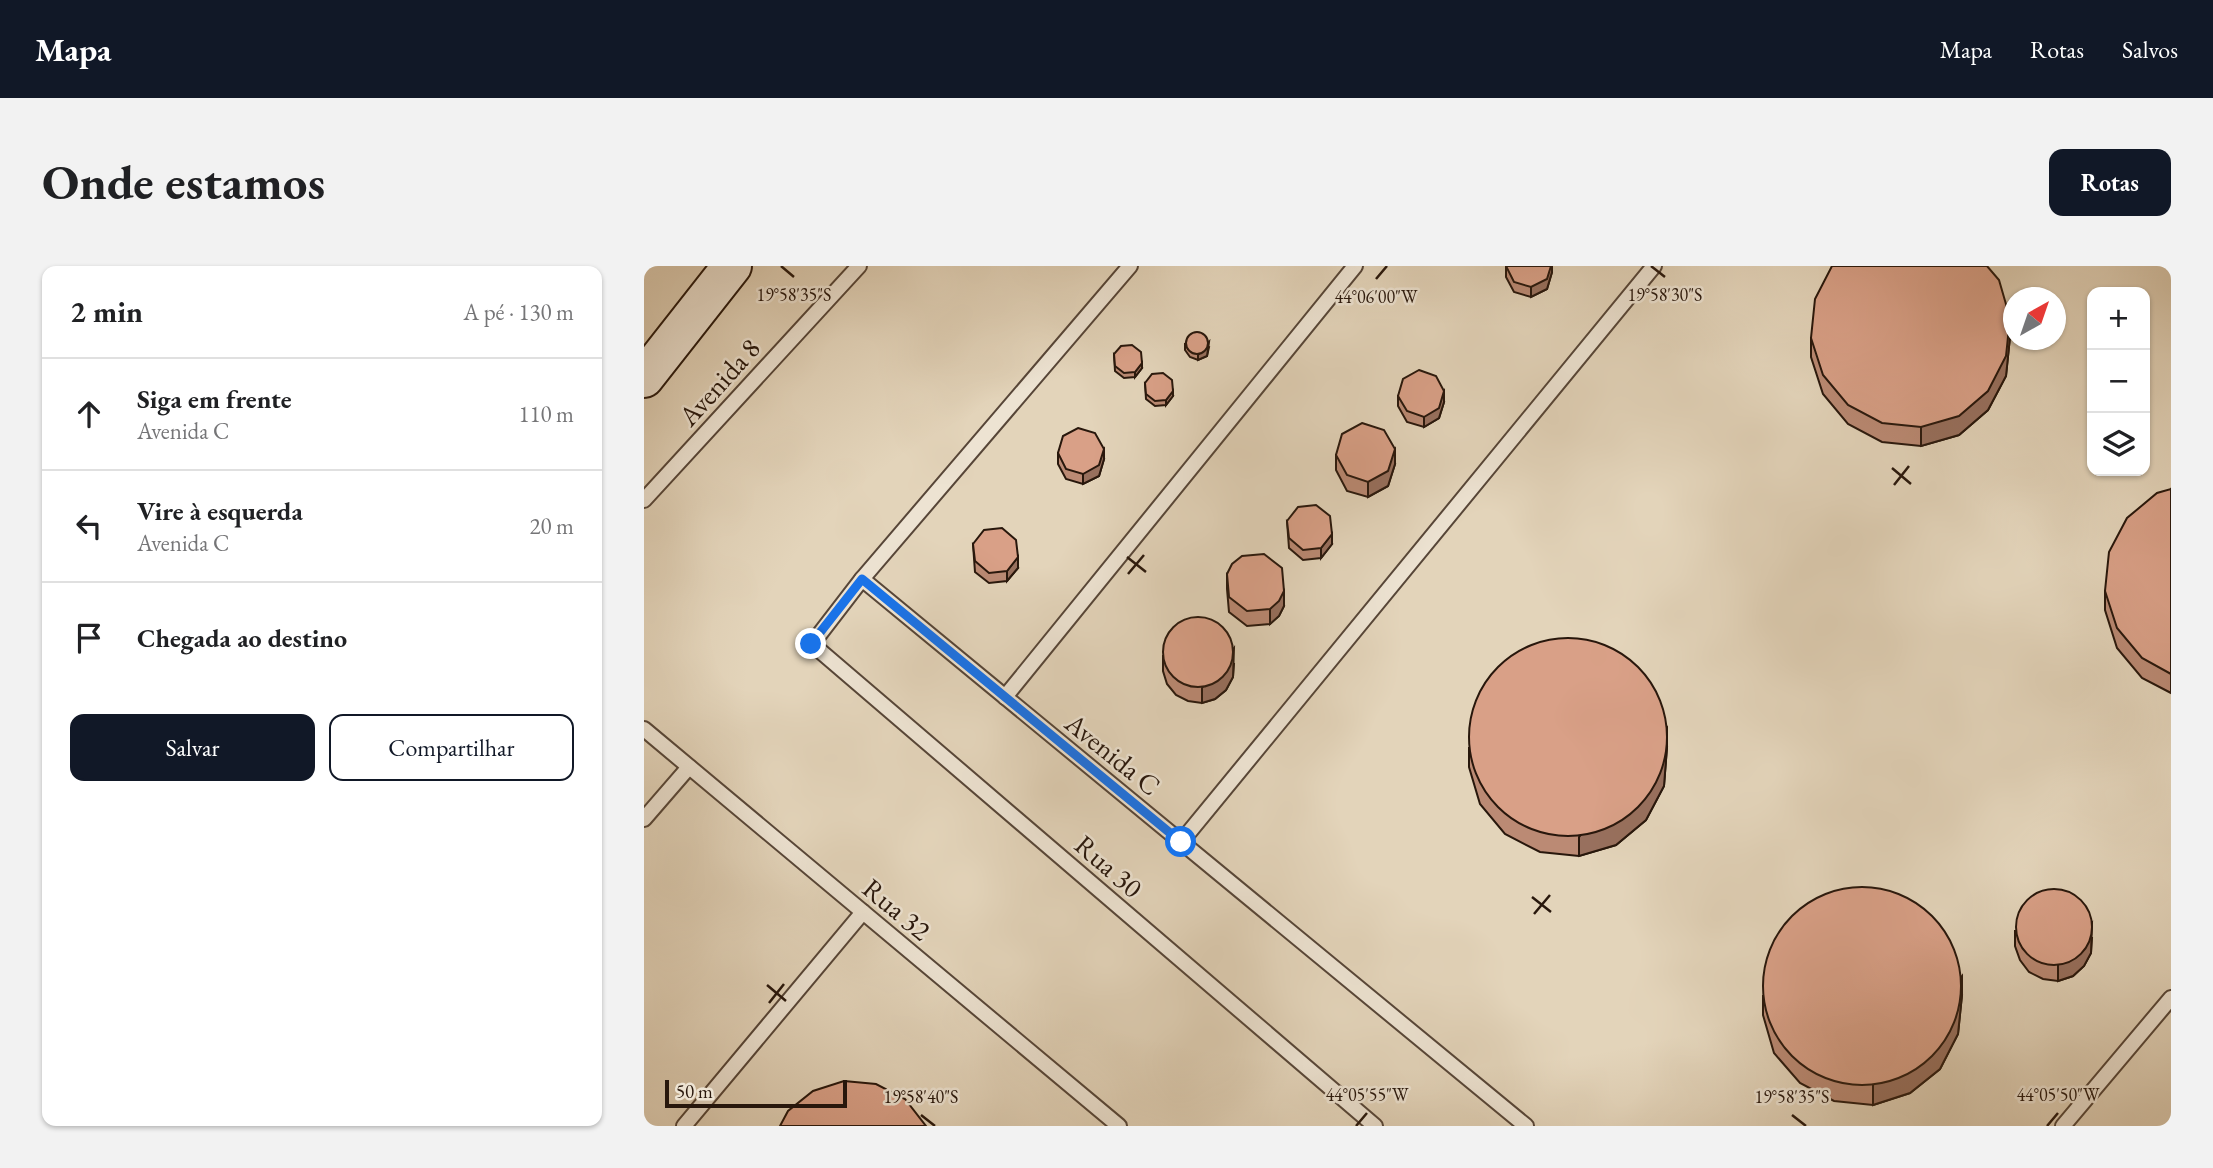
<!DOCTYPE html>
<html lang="pt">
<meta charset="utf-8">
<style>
:root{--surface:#fff;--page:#f2f2f2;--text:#202124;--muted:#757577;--line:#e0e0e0;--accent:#111827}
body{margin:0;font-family:"EB Garamond",serif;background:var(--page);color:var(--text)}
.controls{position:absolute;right:21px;top:21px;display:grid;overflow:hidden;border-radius:14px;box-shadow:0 2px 5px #0004}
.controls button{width:63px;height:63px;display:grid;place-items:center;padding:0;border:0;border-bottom:2px solid var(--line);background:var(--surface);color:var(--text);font:35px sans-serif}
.compass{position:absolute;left:1359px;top:21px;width:63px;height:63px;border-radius:50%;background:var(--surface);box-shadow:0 2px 5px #0004;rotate:40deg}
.scale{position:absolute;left:21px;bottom:18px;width:182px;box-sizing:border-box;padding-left:7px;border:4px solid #28170c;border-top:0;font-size:19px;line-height:24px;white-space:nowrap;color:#28170c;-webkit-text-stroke:5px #ede3d2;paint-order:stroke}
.stop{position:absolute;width:21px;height:21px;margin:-16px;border:5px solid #1a73e8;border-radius:50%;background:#fff}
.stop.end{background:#1a73e8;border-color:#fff;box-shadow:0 2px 7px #0008}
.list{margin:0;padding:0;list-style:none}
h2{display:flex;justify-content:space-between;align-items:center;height:91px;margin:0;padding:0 28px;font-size:30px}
h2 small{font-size:23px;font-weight:400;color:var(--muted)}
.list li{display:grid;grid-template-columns:46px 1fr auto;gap:21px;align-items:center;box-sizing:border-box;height:112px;padding:0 28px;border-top:2px solid var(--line)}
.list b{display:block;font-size:26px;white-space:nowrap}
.list p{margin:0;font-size:23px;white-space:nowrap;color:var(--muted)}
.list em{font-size:23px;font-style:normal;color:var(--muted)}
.actions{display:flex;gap:14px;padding:21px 28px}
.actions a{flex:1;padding:16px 0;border:2px solid var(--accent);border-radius:14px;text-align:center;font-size:24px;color:var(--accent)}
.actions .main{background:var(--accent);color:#fff}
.icon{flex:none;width:38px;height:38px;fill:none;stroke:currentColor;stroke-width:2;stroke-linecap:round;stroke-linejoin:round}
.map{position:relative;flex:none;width:1527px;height:860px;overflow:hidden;border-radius:14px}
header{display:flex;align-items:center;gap:42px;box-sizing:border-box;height:98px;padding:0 35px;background:var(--accent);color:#fff}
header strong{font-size:33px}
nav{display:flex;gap:38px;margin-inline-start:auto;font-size:24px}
.intro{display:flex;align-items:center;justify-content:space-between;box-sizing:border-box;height:168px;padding:0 42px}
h1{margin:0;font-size:49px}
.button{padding:18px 32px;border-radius:14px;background:var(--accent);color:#fff;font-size:24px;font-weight:700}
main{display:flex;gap:42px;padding:0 42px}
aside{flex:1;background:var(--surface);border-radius:14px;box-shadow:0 2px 5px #0004}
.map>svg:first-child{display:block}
</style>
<header>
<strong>Mapa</strong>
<nav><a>Mapa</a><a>Rotas</a><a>Salvos</a></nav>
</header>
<div class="intro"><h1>Onde estamos</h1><a class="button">Rotas</a></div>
<main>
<aside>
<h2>2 min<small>A pé · 130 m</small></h2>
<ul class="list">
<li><svg class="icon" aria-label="ahead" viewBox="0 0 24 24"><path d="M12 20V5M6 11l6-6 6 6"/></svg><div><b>Siga em frente</b><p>Avenida C</p></div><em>110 m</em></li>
<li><svg class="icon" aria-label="left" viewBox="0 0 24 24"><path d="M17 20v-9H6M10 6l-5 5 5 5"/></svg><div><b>Vire à esquerda</b><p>Avenida C</p></div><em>20 m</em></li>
<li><svg class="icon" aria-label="arrive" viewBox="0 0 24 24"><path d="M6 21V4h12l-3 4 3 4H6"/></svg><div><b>Chegada ao destino</b></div></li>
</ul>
<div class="actions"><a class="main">Salvar</a><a>Compartilhar</a></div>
</aside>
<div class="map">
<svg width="1527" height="860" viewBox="0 0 1527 860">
<rect width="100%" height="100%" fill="#e3d4ba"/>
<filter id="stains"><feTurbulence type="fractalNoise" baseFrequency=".00286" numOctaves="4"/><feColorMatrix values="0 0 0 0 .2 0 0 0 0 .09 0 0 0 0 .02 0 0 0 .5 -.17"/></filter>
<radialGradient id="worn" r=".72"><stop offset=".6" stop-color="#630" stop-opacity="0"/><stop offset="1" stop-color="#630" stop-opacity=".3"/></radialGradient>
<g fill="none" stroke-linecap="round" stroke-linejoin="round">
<defs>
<g id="service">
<polyline points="0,234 215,0"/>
<polyline points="218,313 486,0"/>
<polyline points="361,431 711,0"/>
<polyline points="0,463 475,860"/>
<polyline points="0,553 45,501"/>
<polyline points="537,576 1010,0"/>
<polyline points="40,860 219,646"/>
<polyline points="731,860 168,378 218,313 882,860"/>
<polyline points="1419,860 1527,732"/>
</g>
<polyline id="secondary" points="0,112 88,0"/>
</defs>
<use href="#service" stroke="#574638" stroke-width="18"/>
<use href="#secondary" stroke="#28170c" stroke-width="42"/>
<use href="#service" stroke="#ede3d2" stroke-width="14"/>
<use href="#secondary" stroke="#ede3d2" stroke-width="38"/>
</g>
<g fill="#bb8a74" stroke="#28170c" stroke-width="2">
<polygon points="862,0 908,0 908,6 903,23 887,31 870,26 862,11"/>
<polygon points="1366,71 1362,110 1344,144 1315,169 1277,180 1238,176 1204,158 1179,128 1167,91 1167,72"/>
<polygon points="541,78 565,81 563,90 554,94 546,91 541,84"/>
<polygon points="470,88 498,102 491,111 480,112 471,105"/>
<polygon points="501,117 529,130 522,139 511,140 502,133"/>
<polygon points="754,130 800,136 795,152 780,161 763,156 754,140"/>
<polygon points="414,187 460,193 455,210 439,218 422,213 414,198"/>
<polygon points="692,189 751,198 744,220 724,231 703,225 692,204"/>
<polygon points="1527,223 1527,427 1498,412 1473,382 1461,344 1461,325"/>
<polygon points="643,255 688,278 677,292 659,294 645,282"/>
<polygon points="329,278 374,302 363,315 345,317 331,306"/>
<polygon points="583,308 640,340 635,350 626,358 603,360 585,346 583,323"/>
<polygon points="519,390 590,398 589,411 582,424 571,433 558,437 544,435 532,429 523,418 519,405"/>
<polygon points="1023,481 1020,520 1002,554 972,579 935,590 896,586 861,568 836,538 825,501 825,482"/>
<polygon points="1371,665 1448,672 1447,687 1440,700 1429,710 1414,715 1399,713 1385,706 1376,694 1371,680"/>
<polygon points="1318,729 1314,768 1296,803 1266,827 1229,839 1190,835 1156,817 1130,787 1119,749 1119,730"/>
</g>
<g fill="#98705e" stroke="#28170c" stroke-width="2">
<polygon points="907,0 908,0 908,6 903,23 887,31 887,21"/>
<polygon points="1366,52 1366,71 1362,110 1344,144 1315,169 1277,180 1277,161"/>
<polygon points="565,76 563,90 554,94 554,89"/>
<polygon points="498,97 498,102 491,111 491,106"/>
<polygon points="529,125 529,130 522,139 522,134"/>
<polygon points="800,125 800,136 795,152 780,161 780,151"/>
<polygon points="460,183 460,193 455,210 439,218 439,208"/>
<polygon points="751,183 751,198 744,220 724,231 724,216"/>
<polygon points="688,268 688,278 677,292 677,282"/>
<polygon points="374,291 374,302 363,315 363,305"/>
<polygon points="640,325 640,340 635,350 626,358 626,343"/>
<polygon points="590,382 589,411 582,424 571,433 558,437 558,422"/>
<polygon points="1023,462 1023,481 1020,520 1002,554 972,579 935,590 935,571"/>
<polygon points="1448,657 1447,687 1440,700 1429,710 1414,715 1414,699"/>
<polygon points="1318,710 1318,729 1314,768 1296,803 1266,827 1229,839 1229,819"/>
</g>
<g fill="#d9a087" stroke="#28170c" stroke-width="2">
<polygon points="862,0 907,0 903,13 887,21 870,16"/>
<polygon points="1188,0 1343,0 1355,14 1366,52 1362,90 1344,125 1315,150 1277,161 1238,157 1204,139 1179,109 1167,72 1171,33"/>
<circle cx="553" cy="77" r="11"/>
<polygon points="488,79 497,86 498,97 491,106 480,107 471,100 470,88 477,80"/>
<polygon points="775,104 792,110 800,125 795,142 780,151 763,145 754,130 759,113"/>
<polygon points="519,107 528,114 529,125 522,134 511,135 502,128 501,117 508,108"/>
<polygon points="718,157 740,164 751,183 744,205 724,216 703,209 692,189 698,168"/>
<polygon points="434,162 451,167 460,183 455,199 439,208 422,203 414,187 419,170"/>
<polygon points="1527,223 1527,408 1498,392 1473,362 1461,325 1465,286 1483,252 1513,227"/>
<polygon points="672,239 686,250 688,268 677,282 659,284 645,272 643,255 654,241"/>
<polygon points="358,262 372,274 374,291 363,305 345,307 331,295 329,278 340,264"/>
<polygon points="620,288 638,302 640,325 635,335 626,343 603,345 585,331 583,308 588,298 598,290"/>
<circle cx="554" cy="386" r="35"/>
<circle cx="924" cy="471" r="99"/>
<circle cx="1218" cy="720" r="99"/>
<circle cx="1410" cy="661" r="38"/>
<polygon points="200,815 232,818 261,833 282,860 136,860 144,845 169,825"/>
</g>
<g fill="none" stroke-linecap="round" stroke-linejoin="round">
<polyline stroke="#1a73e8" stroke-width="9" points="167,378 218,313 537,576"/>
</g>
<path fill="none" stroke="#28170c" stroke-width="2.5" d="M 137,0 L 150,11M 1007,0 L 1021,11M 732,13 L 743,0M 1248,202 L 1267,218M 1250,219 L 1265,200M 483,291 L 502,306M 484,308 L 500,289M 888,631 L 907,646M 890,648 L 906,629M 123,719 L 142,735M 125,737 L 140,718M 277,849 L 291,860M 1148,849 L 1162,860M 712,860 L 723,847M 1403,860 L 1414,847"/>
<g text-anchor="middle" stroke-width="5" stroke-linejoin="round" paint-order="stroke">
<g font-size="28" fill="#28170c" stroke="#ede3d2">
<text transform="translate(75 116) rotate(-48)" y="10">Avenida 8</text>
<text transform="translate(469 488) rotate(39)" y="10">Avenida C</text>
<text transform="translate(465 600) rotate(41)" y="10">Rua 30</text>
<text transform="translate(253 643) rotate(40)" y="10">Rua 32</text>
</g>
</g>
<g font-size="18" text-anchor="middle" fill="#28170c" stroke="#ede3d2" stroke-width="5" stroke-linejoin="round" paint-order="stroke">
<text x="150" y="35">19°58'35"S</text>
<text x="1021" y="35">19°58'30"S</text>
<text x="732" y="37">44°06'00"W</text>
<text x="723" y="835">44°05'55"W</text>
<text x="1414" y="835">44°05'50"W</text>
<text x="277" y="837">19°58'40"S</text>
<text x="1148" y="837">19°58'35"S</text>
</g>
<rect width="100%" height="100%" filter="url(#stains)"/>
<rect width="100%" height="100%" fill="url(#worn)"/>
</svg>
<div class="controls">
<button>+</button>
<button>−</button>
<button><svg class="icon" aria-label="layers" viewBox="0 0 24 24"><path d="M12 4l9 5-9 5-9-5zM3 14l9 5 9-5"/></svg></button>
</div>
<svg class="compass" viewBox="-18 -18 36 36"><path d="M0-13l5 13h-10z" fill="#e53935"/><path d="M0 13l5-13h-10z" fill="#757577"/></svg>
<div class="scale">50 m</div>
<div class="stop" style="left:537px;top:576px"></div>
<div class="stop end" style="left:167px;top:378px"></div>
</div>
</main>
